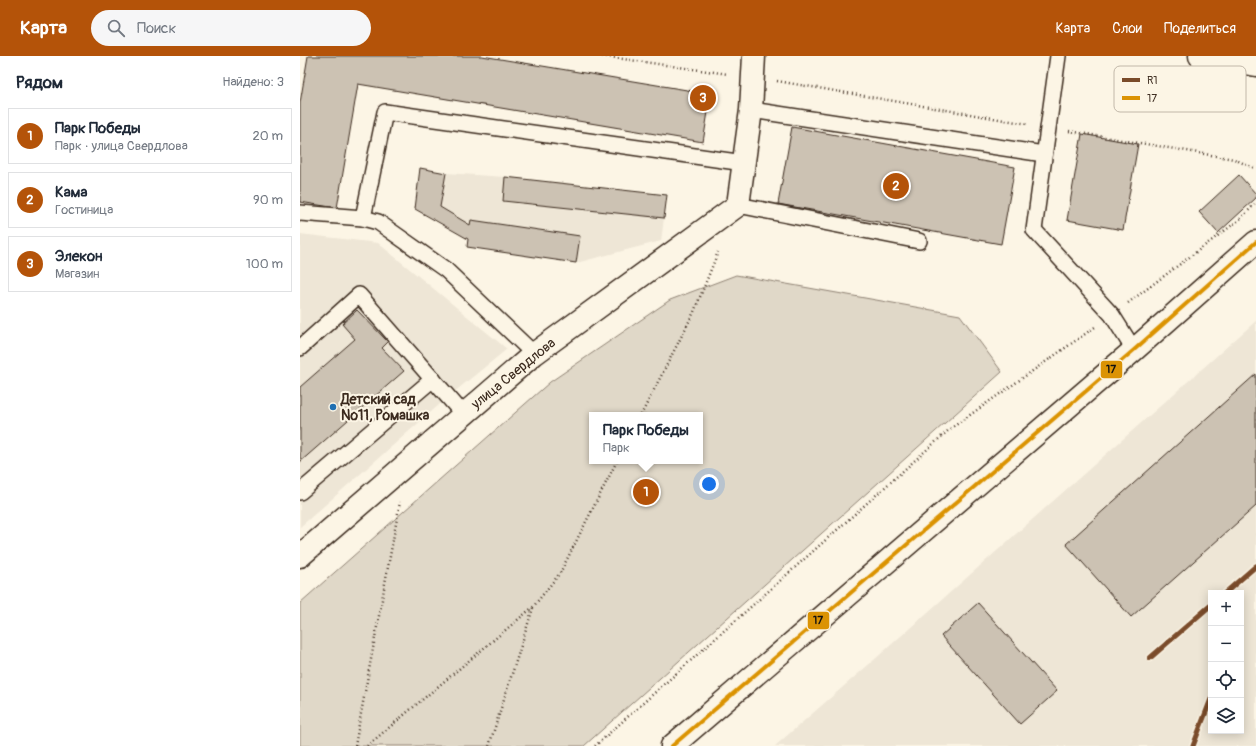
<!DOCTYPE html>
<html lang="ru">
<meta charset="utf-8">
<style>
:root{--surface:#fff;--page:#f6f6f7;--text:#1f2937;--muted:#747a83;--line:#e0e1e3;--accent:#b45309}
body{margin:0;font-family:Pangolin,sans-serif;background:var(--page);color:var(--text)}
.controls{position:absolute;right:12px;bottom:12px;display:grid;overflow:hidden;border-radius:0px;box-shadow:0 2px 10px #0003}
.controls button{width:36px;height:36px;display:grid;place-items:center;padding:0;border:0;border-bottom:1px solid var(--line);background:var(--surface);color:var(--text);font:20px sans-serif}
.you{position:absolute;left:409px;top:428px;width:14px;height:14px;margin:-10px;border:3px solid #fff;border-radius:50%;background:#1a73e8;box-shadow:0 0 0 6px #1a73e833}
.badge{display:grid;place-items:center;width:26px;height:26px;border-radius:50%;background:var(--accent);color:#fff;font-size:13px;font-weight:700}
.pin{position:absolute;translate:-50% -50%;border:2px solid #fff;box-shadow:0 1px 4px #0006}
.popup{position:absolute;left:289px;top:356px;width:114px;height:52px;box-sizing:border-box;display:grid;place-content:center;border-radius:0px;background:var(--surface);filter:drop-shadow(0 1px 3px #0005);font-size:13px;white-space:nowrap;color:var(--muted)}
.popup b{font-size:15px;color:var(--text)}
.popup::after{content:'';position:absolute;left:50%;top:100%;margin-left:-8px;border:8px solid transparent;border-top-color:var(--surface)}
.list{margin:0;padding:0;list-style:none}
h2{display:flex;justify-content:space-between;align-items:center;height:52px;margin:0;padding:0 16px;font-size:17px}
h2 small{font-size:13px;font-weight:400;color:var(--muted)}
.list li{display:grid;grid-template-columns:26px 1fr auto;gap:12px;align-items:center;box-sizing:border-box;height:56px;margin:0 8px 8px;padding:0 8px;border:1px solid var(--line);border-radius:0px}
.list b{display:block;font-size:15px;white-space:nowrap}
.list p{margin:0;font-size:13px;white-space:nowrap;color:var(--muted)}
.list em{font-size:13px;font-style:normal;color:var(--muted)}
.icon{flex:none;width:22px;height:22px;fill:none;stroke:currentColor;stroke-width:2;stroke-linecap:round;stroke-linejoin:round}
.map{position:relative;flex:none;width:956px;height:690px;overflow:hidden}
header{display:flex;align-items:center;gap:24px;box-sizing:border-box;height:56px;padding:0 20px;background:var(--accent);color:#fff}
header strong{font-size:19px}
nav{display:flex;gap:22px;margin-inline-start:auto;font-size:14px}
.search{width:280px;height:36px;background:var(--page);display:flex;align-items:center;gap:10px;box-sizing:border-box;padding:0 14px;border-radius:22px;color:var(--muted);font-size:15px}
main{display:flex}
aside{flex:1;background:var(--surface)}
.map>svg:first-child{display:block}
</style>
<header>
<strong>Карта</strong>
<div class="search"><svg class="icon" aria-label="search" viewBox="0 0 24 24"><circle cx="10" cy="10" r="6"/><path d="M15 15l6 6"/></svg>Поиск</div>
<nav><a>Карта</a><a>Слои</a><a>Поделиться</a></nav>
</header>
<main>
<aside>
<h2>Рядом<small>Найдено: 3</small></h2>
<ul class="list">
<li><span class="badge">1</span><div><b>Парк Победы</b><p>Парк · улица Свердлова</p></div><em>20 m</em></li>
<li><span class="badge">2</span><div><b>Кама</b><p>Гостиница</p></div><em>90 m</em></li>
<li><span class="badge">3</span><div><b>Элекон</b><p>Магазин</p></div><em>100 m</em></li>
</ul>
</aside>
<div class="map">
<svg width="956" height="690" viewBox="0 0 956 690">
<rect width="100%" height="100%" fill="#fcf5e5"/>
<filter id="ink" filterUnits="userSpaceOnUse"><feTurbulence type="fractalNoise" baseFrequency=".025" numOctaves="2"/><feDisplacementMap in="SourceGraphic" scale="8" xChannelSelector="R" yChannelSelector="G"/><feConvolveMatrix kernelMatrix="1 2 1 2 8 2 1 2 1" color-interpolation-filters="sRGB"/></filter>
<g filter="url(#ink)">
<g fill="#eee6d6" fill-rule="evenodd">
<polygon points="120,112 146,117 205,121 367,139 361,185 276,207 167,191 168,183 115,153"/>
<polygon points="0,178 78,187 207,293 148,341 0,471"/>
<path d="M 956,265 L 956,690 L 475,690 L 574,604 ZM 911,537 L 941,537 L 941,675 L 911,675 Z"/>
</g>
<path fill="#e0d8c8" stroke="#8e8173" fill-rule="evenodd" d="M 436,219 L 660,259 L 702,316 L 284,690 L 0,690 L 0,547 L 250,326 L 370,244 ZM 292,359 L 400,359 L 400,405 L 292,405 Z"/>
<g fill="#ccc2b3" stroke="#3b2a1e">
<polygon points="8,0 182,0 411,38 403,86 58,28 37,152 0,146 0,47"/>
<polygon points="492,71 715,111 701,188 478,148"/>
<polygon points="782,78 838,88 823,174 767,164"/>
<polygon points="120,112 146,117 140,151 170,169 171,164 280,180 276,207 167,191 168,183 115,153"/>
<polygon points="939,119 956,138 956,142 918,177 899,156"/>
<polygon points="205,121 367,139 364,162 203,145"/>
<polygon points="57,254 88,286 82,292 104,315 0,406 0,331 55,283 42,268"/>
<polygon points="956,318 956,450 831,561 766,488"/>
<polygon points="678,547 757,635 720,668 641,580"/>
</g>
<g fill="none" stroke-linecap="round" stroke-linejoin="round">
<defs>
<g id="lane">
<polyline points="758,0 734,174 812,259 834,294"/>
<polyline points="451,54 744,98"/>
<polyline points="438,149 619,185"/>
<polyline points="0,157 63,162 78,166 146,214 234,298"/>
<polyline points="63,162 85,56 444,107"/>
<polyline points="0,292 59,239 163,358"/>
<polyline points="0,436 133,323"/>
</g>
<g id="street">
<polyline points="900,0 956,9"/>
<polyline points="0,500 234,298 438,149 451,54 454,0"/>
</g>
<polyline id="secondary" points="372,690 834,294 956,186"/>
</defs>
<use href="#lane" stroke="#3b2a1e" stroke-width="18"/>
<use href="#street" stroke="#3b2a1e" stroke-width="25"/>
<use href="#secondary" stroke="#3b2a1e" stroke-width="25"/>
<g stroke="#3b2a1e" stroke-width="2.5" stroke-dasharray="1 3" stroke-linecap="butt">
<polyline points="302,0 428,18"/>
<polyline points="477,25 728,68"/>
<polyline points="769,75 934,103 956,113"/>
<polyline points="828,247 939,164 956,147"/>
<polyline points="341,359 394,256 418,196"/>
<polyline points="55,690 100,446"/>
<polyline points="67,690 233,551 260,517 317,405"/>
<polyline points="189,690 233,552"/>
<polyline points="295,690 650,373 795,271"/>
</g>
<use href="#lane" stroke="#fcf5e5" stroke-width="15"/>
<use href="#street" stroke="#fcf5e5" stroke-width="22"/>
<use href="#secondary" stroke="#fcf5e5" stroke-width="22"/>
<defs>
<polyline id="bus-1" points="372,690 834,294 956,186"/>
</defs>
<use href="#bus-1" stroke="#fcf5e5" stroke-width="7"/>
<use href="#bus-1" stroke="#db9304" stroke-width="4"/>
<defs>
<g id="rail-1">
<polyline points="925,537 956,510"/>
<polyline points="850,602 911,549"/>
<polyline points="893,690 911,643"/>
</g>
</defs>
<use href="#rail-1" stroke="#fcf5e5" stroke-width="8"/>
<use href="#rail-1" stroke="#7a4b2a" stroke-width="5"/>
</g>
</g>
<circle fill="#1f6fb2" stroke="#fcf5e5" stroke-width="1.5" cx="33" cy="351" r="4"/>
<g text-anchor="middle" stroke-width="4" stroke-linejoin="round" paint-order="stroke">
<g font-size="14" fill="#3b2a1e" stroke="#fcf5e5">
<text transform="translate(213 317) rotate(-39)" y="5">улица Свердлова</text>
</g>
<g font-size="14" font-weight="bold" fill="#3b2a1e" stroke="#fcf5e5" text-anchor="start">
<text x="41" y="348">Детский сад<tspan x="41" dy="16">№11, Ромашка</tspan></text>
</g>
</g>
<rect x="814" y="10" width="132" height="46" rx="6" fill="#fcf5e5" stroke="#c2b8a9" stroke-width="1"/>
<rect x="822" y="22" width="18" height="4" fill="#7a4b2a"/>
<rect x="822" y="40" width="18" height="4" fill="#db9304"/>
<g font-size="11" fill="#3b2a1e">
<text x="847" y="28">R1</text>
<text x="847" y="46">17</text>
</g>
<g stroke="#fcf5e5" stroke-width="1.5">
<rect x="800" y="304" width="23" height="19" rx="4" fill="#db9304"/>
<rect x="507" y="555" width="23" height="19" rx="4" fill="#db9304"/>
</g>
<g font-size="11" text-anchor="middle" font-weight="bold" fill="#111">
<text x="811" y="317">17</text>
<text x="518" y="568">17</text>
</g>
</svg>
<div class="controls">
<button>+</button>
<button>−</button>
<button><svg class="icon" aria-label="locate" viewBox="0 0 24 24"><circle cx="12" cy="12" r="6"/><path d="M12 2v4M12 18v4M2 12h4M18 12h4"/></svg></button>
<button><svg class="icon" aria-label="layers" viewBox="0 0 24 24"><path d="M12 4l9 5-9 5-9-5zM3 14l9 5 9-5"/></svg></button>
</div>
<div class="you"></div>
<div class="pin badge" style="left:346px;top:436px">1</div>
<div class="popup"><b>Парк Победы</b>Парк</div>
<div class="pin badge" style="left:596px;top:130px">2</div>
<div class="pin badge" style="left:403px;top:42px">3</div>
</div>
</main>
